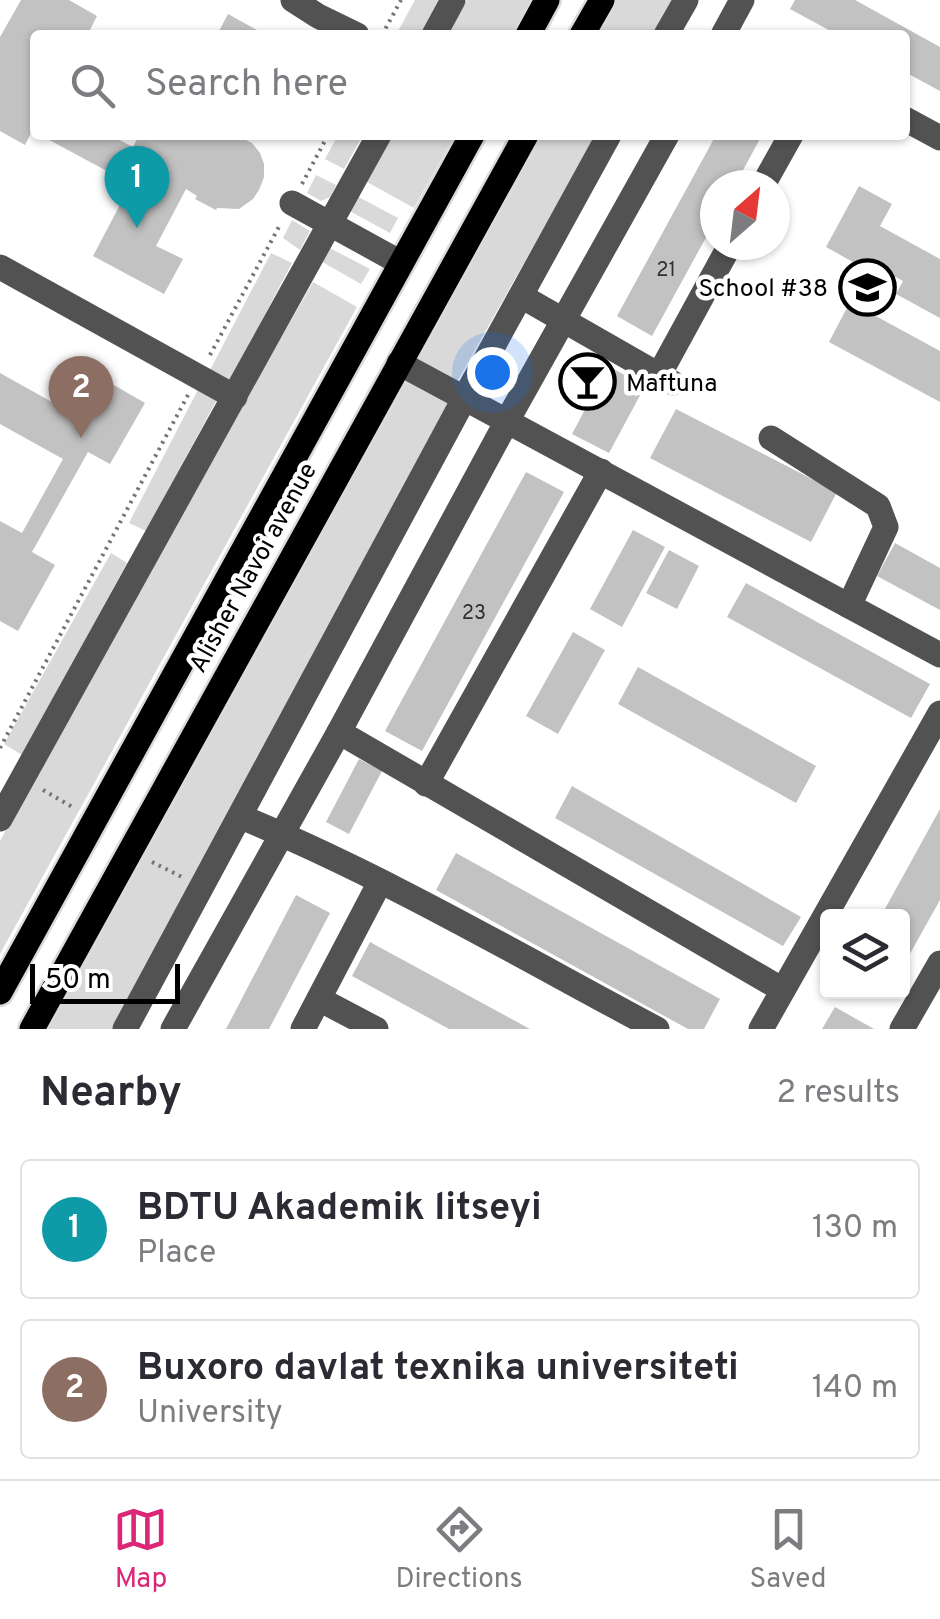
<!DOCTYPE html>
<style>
:root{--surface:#fff;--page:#f7f7f7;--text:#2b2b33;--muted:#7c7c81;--line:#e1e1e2;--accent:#db2777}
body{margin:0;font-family:Overpass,sans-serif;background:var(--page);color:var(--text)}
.controls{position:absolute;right:30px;bottom:30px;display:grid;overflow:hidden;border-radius:10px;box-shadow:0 2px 8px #0004}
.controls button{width:90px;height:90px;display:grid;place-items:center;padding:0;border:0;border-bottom:2px solid var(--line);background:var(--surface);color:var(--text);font:50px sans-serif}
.compass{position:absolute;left:700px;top:170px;width:90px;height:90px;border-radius:50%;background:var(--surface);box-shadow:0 2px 8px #0004;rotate:28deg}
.scale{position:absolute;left:30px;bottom:25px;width:150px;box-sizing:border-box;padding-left:10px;border:5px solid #000;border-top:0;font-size:28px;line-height:35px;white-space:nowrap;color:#000;-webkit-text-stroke:8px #fff;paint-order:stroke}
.you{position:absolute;left:492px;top:372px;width:35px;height:35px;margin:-25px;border:8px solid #fff;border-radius:50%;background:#1a73e8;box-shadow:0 0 0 15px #1a73e833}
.badge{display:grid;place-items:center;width:65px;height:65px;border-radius:50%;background:var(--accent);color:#fff;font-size:32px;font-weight:700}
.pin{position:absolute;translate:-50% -82px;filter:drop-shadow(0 2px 5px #0008)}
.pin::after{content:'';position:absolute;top:52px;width:35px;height:30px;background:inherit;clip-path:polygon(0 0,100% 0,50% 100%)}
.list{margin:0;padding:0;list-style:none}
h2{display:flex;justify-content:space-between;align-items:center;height:130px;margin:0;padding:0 40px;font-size:42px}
h2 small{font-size:32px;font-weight:400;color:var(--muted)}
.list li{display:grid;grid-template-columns:65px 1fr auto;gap:30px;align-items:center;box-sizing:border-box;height:140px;margin:0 20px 20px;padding:0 20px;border:2px solid var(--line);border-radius:10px}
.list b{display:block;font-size:38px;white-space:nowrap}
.list p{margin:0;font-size:32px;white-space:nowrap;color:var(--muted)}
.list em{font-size:32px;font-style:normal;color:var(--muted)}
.icon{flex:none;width:55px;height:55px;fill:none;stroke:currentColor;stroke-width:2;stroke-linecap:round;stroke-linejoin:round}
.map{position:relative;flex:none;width:940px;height:1029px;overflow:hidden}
.search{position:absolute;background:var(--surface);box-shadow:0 2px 8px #0004;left:30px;right:30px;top:30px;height:110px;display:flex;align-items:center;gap:25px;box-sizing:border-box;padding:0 35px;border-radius:10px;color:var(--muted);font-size:38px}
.sheet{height:450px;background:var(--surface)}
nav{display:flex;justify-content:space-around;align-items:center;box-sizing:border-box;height:140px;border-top:2px solid var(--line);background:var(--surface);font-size:28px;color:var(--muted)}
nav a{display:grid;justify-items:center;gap:5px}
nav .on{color:var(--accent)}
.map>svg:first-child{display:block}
</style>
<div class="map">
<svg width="940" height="1029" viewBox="0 0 940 1029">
<rect width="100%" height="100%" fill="#fff"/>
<g fill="#d9d9d9">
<polygon points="415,0 443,0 424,35 396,35"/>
<polygon points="467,0 531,0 511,35 447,35"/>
<polygon points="615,0 672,0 653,35 596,35"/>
<polygon points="338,135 363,135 344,169 325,159"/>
<polygon points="392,135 455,135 414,208 367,182"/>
<polygon points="540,135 596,135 457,382 416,359"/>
<polygon points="316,175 336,185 330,197 321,201 307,193"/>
<polygon points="353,194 398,218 390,233 344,208"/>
<polygon points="292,220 310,231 300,250 283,238"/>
<polygon points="324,245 370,269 361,284 317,259"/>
<polygon points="271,253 292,263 231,379 223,382 208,374"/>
<polygon points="313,282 357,307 0,954 0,841 94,664"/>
<polygon points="405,374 452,397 115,1029 46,1029 168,813"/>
<polygon points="203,380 221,392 146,531 129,523"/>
<polygon points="111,553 127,563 22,755 4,744"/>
</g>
<g fill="#c2c2c2">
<polygon points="21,0 69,0 97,16 89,32 94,35 35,35 35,132 32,131 25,145 0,131 0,37"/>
<polygon points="795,0 855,0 940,47 940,91 905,72 905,35 838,35 790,9"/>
<polygon points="228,14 266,35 217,35"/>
<polygon points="40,135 110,135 133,147 139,135 236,135 252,143 260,153 264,164 264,177 259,190 253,199 239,209 217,208 216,210 195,199 197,196 186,189 156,246 183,259 164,294 93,256 131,184"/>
<polygon points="716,135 762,135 735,185 715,185 715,221 652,336 617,316"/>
<polygon points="859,186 892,204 880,226 940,259 940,318 896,294 903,281 863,259 860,266 826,247"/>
<polygon points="850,302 940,351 940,402 829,342"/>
<polygon points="608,366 645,386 609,453 572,434"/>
<polygon points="0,373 84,420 107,381 145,403 110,464 88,452 32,552 55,565 18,631 0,621 0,521 22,533 63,459 0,424"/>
<polygon points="676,409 837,492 811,542 650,458"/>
<polygon points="526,472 564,492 422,751 385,731"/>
<polygon points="633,530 665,547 622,627 590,609"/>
<polygon points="895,543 940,568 940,610 877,576"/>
<polygon points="669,550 699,566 677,609 646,593"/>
<polygon points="746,583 930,684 911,718 727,617"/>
<polygon points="573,632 605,650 558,734 526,716"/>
<polygon points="638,667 816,766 796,803 618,704"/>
<polygon points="359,759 382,771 349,834 326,822"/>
<polygon points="572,786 801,917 783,946 555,818"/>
<polygon points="940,809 940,900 902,968 902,916 881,916"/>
<polygon points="456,853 720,999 704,1029 688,1029 436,890"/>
<polygon points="296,895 330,913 269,1029 226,1029"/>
<polygon points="370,942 530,1029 449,1029 352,976"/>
<polygon points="835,1007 874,1029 822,1029"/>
</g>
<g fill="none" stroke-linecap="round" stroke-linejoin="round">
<defs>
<g id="major">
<polyline points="528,35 547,0"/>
<polyline points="582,35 602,0"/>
<polyline points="0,992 472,135"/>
<polyline points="32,1029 526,135"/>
</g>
</defs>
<use href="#major" stroke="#dbdbdb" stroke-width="30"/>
<g stroke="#747474" stroke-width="4" stroke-dasharray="2.5 5" stroke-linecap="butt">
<polyline points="382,35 401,0"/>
<polyline points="302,184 328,135"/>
<polyline points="210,355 281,223"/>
<polyline points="0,748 188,395"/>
<polyline points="43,790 74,808"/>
<polyline points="152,862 184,878"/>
</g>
<g stroke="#525252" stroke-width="25">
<polyline points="293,0 318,16 357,35"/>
<polyline points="434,35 453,0"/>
<polyline points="666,35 686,0"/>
<polyline points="723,35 742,0"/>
<polyline points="905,119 940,138"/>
<polyline points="763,185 791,135"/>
<polyline points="292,203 401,263"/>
<polyline points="0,267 235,397"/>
<polyline points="521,296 673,383"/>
<polyline points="399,363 940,655"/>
<polyline points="659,375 730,245"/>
<polyline points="771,438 878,506 886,527 849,606"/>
<polyline points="339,732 783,990"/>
<polyline points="426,784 601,471"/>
<path d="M 241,817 C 384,876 520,956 657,1029"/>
<polyline points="0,819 379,135"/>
<polyline points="319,999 376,1029"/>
<polyline points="125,1029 464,399 609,135"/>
<polyline points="173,1029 339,732 507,421 667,135"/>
<polyline points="303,1029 380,882"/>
<polyline points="761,1029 940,713"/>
<polyline points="902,1029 940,963"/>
</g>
<use href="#major" stroke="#000" stroke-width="25"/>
</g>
<defs>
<symbol id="school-ring" viewBox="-11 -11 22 22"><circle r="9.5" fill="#fff" stroke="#000" stroke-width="1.5"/><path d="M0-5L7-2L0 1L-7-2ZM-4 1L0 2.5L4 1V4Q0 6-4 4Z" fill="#000"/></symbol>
<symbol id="bar-ring" viewBox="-11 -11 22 22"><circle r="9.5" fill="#fff" stroke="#000" stroke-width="1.5"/><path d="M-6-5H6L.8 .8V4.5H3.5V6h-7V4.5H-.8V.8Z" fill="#000"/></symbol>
</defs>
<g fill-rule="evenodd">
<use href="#school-ring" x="836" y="256" width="63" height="63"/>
<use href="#bar-ring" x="556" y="350" width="63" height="63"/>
</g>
<g text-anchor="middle" stroke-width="9" stroke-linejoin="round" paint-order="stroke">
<g font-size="20" fill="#303030">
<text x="666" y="276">21</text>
<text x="474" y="619">23</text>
</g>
<g font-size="25" fill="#000" stroke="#fff" text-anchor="end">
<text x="828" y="296">School #38</text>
<text x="626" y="391" text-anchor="start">Maftuna</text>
</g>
<g font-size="25" fill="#000" stroke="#fff">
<text transform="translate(252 567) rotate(-61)" y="9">Alisher Navoi avenue</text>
</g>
</g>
</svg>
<div class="controls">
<button><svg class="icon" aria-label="layers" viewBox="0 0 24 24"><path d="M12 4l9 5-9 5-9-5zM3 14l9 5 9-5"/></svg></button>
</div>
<svg class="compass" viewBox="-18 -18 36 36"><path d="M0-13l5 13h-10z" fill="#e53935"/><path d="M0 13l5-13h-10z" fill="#7c7c81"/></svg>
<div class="scale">50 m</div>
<div class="you"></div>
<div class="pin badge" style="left:137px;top:228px;background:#0f9aa8">1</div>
<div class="pin badge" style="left:81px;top:438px;background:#8d6e63">2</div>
<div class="search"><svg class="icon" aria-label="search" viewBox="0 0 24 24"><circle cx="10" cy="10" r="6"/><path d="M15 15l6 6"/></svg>Search here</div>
</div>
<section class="sheet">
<h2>Nearby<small>2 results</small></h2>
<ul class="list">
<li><span class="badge" style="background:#0f9aa8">1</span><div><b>BDTU Akademik litseyi</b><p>Place</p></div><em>130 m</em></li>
<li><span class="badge" style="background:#8d6e63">2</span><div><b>Buxoro davlat texnika universiteti</b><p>University</p></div><em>140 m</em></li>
</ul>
</section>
<nav>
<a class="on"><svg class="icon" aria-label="map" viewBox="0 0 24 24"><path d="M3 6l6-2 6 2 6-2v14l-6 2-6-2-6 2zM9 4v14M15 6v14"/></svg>Map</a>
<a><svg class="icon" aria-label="directions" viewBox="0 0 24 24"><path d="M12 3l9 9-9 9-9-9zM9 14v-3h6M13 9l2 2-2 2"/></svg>Directions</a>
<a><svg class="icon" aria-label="saved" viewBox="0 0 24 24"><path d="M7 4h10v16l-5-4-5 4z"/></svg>Saved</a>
</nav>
